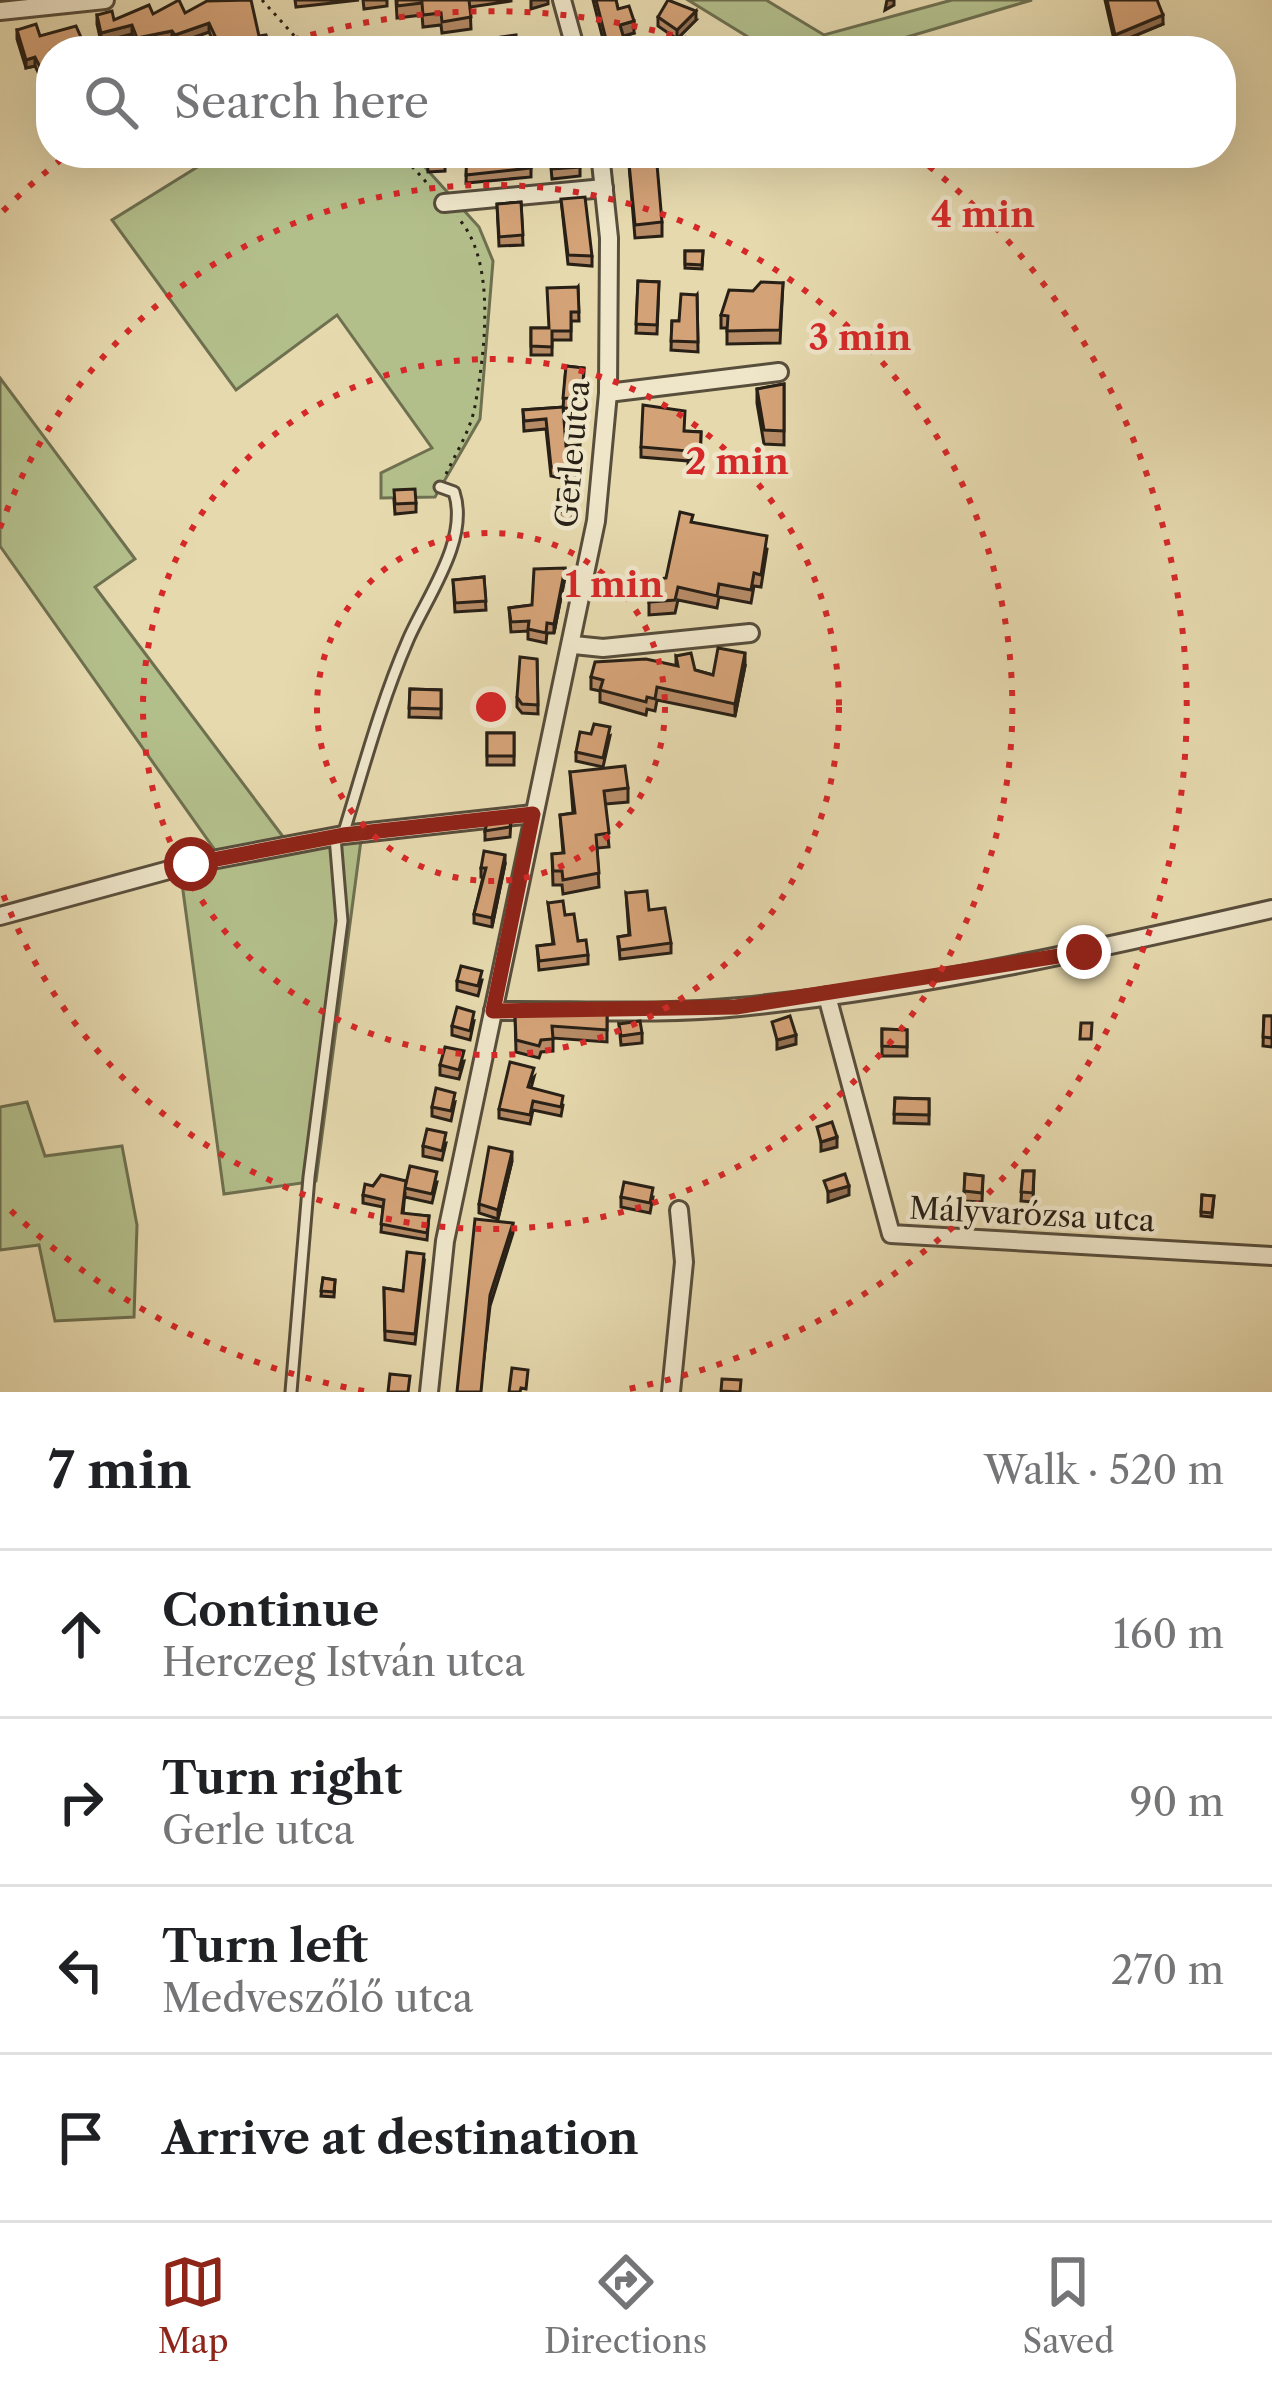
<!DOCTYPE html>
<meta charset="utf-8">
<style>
:root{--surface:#fff;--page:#f2f2f2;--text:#202124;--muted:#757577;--line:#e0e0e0;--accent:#8f2418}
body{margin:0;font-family:"Libre Caslon Text",serif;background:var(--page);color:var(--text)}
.stop{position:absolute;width:36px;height:36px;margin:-27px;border:9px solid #8f2418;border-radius:50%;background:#fff}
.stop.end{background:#8f2418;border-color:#fff;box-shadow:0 3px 12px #0008}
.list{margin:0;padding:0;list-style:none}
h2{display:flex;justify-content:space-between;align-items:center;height:156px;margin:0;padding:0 48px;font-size:51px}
h2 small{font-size:39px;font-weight:400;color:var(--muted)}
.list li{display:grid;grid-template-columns:78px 1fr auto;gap:36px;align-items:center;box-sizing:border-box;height:168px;padding:0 48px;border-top:3px solid var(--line)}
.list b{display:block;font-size:45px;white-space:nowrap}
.list p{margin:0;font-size:39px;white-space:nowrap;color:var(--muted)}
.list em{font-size:39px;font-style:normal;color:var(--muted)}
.icon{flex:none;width:66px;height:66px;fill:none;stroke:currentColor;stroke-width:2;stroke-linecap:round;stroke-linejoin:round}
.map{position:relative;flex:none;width:1272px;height:1392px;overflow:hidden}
.search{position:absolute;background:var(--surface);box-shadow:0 12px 48px #0002;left:36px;right:36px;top:36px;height:132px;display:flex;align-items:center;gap:30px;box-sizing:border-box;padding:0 42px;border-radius:48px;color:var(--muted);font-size:45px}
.sheet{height:828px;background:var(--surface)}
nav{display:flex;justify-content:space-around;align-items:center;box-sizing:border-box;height:168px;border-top:3px solid var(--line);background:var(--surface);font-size:33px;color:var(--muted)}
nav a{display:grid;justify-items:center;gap:6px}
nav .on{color:var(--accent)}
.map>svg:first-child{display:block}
</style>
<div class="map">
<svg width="1272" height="1392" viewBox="0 0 1272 1392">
<rect width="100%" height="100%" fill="#e6d9ae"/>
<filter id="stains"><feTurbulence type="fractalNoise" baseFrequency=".00167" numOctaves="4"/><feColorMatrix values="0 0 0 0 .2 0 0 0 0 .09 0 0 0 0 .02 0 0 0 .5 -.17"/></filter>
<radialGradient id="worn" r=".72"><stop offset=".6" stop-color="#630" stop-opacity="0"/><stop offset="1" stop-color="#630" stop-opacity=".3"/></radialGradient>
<g fill="#b3bf8b" stroke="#6e7050" stroke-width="3">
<polygon points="688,0 766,0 824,35 952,0 1032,0 860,51 771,51"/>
<polygon points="220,153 258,153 263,166 286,153 412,153 479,227 493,261 480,419 435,497 381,498 381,473 432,448 337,315 236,390 112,220"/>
<polygon points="0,378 135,559 95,587 284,838 363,825 316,1181 224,1194 181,876 224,863 0,546"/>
<polygon points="27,1102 45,1156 122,1146 137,1225 134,1317 55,1321 39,1245 0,1250 0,1107"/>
</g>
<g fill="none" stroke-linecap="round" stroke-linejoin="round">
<defs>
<g id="lane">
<path d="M 343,835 C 363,770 381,702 408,640 C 426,598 470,540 454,492 L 440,487"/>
<polyline points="291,1392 309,1177 342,921 335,837"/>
</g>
<g id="street">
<polyline points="562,0 576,51"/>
<polyline points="0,11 105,0"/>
<polyline points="444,203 604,188"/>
<polyline points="608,393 779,372"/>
<polyline points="574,645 603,648 750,633"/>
<polyline points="0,916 191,864 343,835 533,814"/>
<polyline points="827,996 891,1234 1272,1256"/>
<path d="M 493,1011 C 575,1010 659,1015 740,1007 C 919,989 1097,949 1272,909"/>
<polyline points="429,1392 445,1241 596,521 608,393 609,238 600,153"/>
<polyline points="671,1392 684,1262 679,1210"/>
</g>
</defs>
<use href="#lane" stroke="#584e3c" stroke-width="15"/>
<use href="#street" stroke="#584e3c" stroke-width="22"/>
<g stroke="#282016" stroke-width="3" stroke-dasharray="3 6" stroke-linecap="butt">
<polyline points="262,0 308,51"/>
<polyline points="400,153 435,192"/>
<path d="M 446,474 C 456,453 471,429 475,406 C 485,351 497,259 457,217"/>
</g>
<use href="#lane" stroke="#efe6ca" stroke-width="9"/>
<use href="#street" stroke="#efe6ca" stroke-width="16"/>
</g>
<g fill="#b68b66" stroke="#282016" stroke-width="3">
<polygon points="295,0 359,0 296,7"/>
<polygon points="363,0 387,0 387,6 364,9"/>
<polygon points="396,0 511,0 511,1 470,7 471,29 442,33 441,25 423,27 422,15 397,18"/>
<polygon points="593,0 616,0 618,9 634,33 623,36 625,51 606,51"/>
<polygon points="1105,0 1157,0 1163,24 1115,44"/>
<polygon points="185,13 259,36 271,51 218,51 209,32 175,44 172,40 137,47 132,34 101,42 97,24 97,15 114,20 153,14"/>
<polygon points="658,17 696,20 677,39 658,26"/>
<polygon points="17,30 40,36 87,51 45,86 35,66 26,68 17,39"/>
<polygon points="427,153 445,161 445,171 428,172"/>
<polygon points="467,153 531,168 531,177 466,183"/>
<polygon points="628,153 662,222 662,236 635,238"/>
<polygon points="563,155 580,167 580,176 552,179 550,157"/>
<polygon points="561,199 592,256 592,266 568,264"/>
<polygon points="521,202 523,245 499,246 497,204"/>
<polygon points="685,251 703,251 702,269 685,268"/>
<polygon points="638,281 659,282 657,334 636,333"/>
<polygon points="783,283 780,343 727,344 727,328 721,328 721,315 753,291"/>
<polygon points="578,287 579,321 571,321 571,340 552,340 552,355 531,355 531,328 549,328"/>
<polygon points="697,295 698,352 671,350 672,321 679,321"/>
<polygon points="566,366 584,368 582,409 563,408"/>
<polygon points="784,384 784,445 764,444 757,403 757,389"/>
<polygon points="563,407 566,446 580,454 576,481 551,476 546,429 524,431 523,410"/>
<polygon points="684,431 701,432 700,469 688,468 688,461 641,457 641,447"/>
<polygon points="559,490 574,491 573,521 557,520"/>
<polygon points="394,500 416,503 416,512 395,514"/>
<polygon points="693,523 767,549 761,587 754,586 751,603 719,597 717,608 678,600 675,613 649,615 649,602 666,578"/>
<polygon points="484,577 486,610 455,612 453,580"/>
<polygon points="565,577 554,633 547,633 546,643 528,639 528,631 511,632 509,608 532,605"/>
<polygon points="676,656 695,670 713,675 745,666 735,716 657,700 655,711 647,709 646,715 600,702 600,691 591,689 591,677 676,666"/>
<polygon points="537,659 538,714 522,713 517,707 517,697"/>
<polygon points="410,689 441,690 441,718 409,717"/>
<rect x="487" y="733" width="27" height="32"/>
<polygon points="610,736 603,767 576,761 576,752"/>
<polygon points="570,772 628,788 628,802 605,804 609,847 597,848 599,887 563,894 562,885 553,885 552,854 563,853 560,815 573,813"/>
<polygon points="511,820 510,837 485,840 485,831"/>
<polygon points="505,864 492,927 474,923 474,914 483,877 481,877 481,868"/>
<polygon points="626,893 649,910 671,943 671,953 620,959 618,937 629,935"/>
<polygon points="548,903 565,915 578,941 588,955 588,964 539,970 537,946 553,944"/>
<polygon points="482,980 478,996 457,990 457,981"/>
<polygon points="607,1013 607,1042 553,1038 553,1051 541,1052 539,1058 516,1052 515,1014"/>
<polygon points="1264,1016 1272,1016 1272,1047 1263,1046"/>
<polygon points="474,1021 470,1040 452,1035 452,1026"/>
<polygon points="619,1024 642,1033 642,1043 621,1045"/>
<polygon points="882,1029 907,1030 907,1056 882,1056"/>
<polygon points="464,1061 459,1079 440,1075 440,1065"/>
<polygon points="534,1077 531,1088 563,1105 561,1116 533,1110 530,1124 499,1118 499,1109"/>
<polygon points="895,1098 929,1099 929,1124 894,1123"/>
<polygon points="455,1102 451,1121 432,1116 432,1107"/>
<polygon points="446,1143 442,1160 423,1156 423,1146"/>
<polygon points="512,1161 498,1219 479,1213 479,1204"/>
<polygon points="1023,1171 1034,1171 1033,1202 1021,1201"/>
<polygon points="965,1174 983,1176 982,1202 964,1201"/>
<polygon points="406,1181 437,1182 432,1203 405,1197 405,1192 403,1214 429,1216 427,1240 381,1232 383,1207 363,1203 363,1195 373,1186"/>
<polygon points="1202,1195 1214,1196 1212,1217 1201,1216"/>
<polygon points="621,1197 653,1197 650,1213 621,1207"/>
<polygon points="424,1263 415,1344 385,1340 384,1288 403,1291"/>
<polygon points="323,1278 335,1280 334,1297 321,1296"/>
</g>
<g fill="#947153" stroke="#282016" stroke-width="3">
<polygon points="531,0 548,0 548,4 531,9"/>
<polygon points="887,0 894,0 894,5 885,10"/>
<polygon points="696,11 696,20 677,39 677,30"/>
<polygon points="1163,15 1163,24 1115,44 1115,35"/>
<polygon points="634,21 634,33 620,37 620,25"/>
<polygon points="209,23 209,32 175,44 175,35"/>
<polygon points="132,25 132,34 101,42 101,33"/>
<polygon points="172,31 172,40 137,47 137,38"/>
<polygon points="625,42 625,51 608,51 608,47"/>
<polygon points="35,57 35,66 26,68 26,60"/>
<polygon points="565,568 565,577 554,633 554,624"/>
<polygon points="745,653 745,666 735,716 735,704"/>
<polygon points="505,855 505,864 492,927 492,918"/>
<polygon points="796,1035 796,1044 777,1049 777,1040"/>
<polygon points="837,1137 837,1147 821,1151 821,1142"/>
<polygon points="512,1152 512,1161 498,1219 498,1210"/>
<polygon points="849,1186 849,1195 828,1202 828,1192"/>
<polygon points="513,1223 513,1233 490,1306 480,1392 490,1295"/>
</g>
<g fill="#d4a277" stroke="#282016" stroke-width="3">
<polygon points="179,0 185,13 207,1 251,0 259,36 266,35 271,51 222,51 209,23 175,35 172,31 137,38 132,25 101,33 97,15 112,11 114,20 149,5 153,14"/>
<polygon points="397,0 469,0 471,17 442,22 441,13 423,15 422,3 397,6"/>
<polygon points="596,0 616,0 618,9 629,6 634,21 620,25 625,42 608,47"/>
<polygon points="668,0 696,11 677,30 658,17"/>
<polygon points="1107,0 1157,0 1163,15 1115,35"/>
<polygon points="36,24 40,36 76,26 87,51 51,51 51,75 45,77 35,57 26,60 17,30"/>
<polygon points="516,35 517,51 503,51 501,37"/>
<polygon points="428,153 444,153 445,161 428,163"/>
<polygon points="467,153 529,153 531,168 466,175"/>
<polygon points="564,153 578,153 580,167 552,169 550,157 564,155"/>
<polygon points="628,153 656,153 662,222 635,225"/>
<polygon points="585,197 592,256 568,255 561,199"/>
<polygon points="521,202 523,235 499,237 497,204"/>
<polygon points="685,251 703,251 702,265 685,264"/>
<polygon points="638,281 659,282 657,325 636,324"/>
<polygon points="761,282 783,283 780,330 727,331 728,316 721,315 729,290 753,291"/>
<polygon points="578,287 579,312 571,312 571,331 552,331 552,347 531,346 531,328 549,328 547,288"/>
<polygon points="681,294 697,295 698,342 671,341 672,321 679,321"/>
<polygon points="566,366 584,368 582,399 563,398"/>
<polygon points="784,384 784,431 764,430 757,389"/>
<polygon points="643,405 685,411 684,431 701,432 700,460 688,459 689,451 641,447"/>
<polygon points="563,407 566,446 580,445 576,472 551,467 546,419 524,421 523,410"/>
<polygon points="415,489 416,503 395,504 394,490"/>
<polygon points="559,490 574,491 573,512 557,511"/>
<polygon points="680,512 693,515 691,522 767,536 761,575 754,573 751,590 719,584 717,596 678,587 675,600 649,602 652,580 666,578"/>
<polygon points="565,568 554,624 547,623 546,633 528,629 529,621 511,622 509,608 532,605 534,569"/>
<polygon points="484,577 486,601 455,603 453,580"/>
<polygon points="718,648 745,653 735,704 657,687 655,699 647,697 646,702 600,690 603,680 591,677 595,662 646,659 678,666 676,656 691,653 695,670 713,675"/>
<polygon points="520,657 537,659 538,705 522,704 517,697"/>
<polygon points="410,689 441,690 441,709 409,708"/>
<polygon points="594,724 610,727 603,758 576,752 580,732 591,734"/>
<rect x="487" y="733" width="27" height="23"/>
<polygon points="625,766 628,788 604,791 609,833 596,835 599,873 563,880 562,871 553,871 552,854 564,853 560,815 575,813 570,772"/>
<polygon points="511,820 510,827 485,831 487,823"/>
<polygon points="484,851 505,855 492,918 474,914 486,868 481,868"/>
<polygon points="647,891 649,910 665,908 671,943 620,950 618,937 630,935 626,893"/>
<polygon points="563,901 565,915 574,914 578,941 586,940 588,955 539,961 537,946 554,944 548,903"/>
<polygon points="461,966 482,971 478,986 457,981"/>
<polygon points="457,1007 474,1012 470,1031 452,1026"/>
<polygon points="607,1013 607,1030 552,1026 553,1039 541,1040 539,1046 516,1040 515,1014"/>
<polygon points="790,1016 796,1035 777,1040 772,1022"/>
<polygon points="1264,1016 1272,1016 1272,1038 1263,1037"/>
<polygon points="640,1021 642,1033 621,1036 619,1024"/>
<polygon points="1081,1023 1092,1023 1091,1039 1080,1039"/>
<polygon points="882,1029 907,1030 907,1047 882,1046"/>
<polygon points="445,1047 464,1051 459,1070 440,1065"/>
<polygon points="510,1062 534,1068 528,1087 563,1096 561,1107 533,1101 530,1115 499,1109"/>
<polygon points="436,1088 455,1093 451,1111 432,1107"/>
<polygon points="895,1098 929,1099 929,1115 894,1114"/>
<polygon points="832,1122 837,1137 821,1142 817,1127"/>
<polygon points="427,1129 446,1133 442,1151 423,1146"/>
<polygon points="489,1147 512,1152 498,1210 479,1204"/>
<polygon points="410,1166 437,1172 432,1194 405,1188"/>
<polygon points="1023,1171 1034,1171 1033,1193 1021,1192"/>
<polygon points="845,1174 849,1186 828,1192 824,1181"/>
<polygon points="965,1174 983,1176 982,1193 964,1191"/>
<polygon points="381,1175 406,1181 402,1213 429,1216 427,1233 381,1224 384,1200 363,1195 365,1184 373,1186"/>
<polygon points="624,1182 653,1188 650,1203 621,1197"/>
<polygon points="1202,1195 1214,1196 1212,1213 1201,1212"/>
<polygon points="475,1219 513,1223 490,1295 481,1392 457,1392"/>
<polygon points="407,1252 424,1254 415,1334 385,1331 384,1288 403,1291"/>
<polygon points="323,1278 335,1280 334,1292 321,1291"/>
<polygon points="512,1368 528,1370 526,1389 521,1388 520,1392 509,1392"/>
<polygon points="390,1374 410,1376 408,1392 388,1392"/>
<polygon points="722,1379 741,1380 740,1392 721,1391"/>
</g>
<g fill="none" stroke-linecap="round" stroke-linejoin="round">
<polyline stroke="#8f2418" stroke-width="15" points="191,864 343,835 533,814 493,1011 736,1007 1084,952"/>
</g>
<g fill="none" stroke="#d62828" stroke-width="6" stroke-dasharray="6 12">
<circle cx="491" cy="707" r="174"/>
<circle cx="491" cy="707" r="348"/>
<path d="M0 528A522 522 0 1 1 0 886"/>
<path d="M364 1391A696 696 0 0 1 3 1203M3 211A696 696 0 0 1 67 155M259 51A696 696 0 0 1 723 51M915 155A696 696 0 0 1 618 1391"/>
</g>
<g text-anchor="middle" stroke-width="9" stroke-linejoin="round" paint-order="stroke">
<g font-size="30" fill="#282016" stroke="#efe6ca">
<text transform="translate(573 454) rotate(-85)" y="10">Gerle utca</text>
<text transform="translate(1032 1215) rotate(3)" y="10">Mályvarózsa utca</text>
</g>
</g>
<circle cx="491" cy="707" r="18" fill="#d62828" stroke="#efe6ca" stroke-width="6"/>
<g font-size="36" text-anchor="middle" font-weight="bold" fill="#d62828" stroke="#efe6ca" stroke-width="9" stroke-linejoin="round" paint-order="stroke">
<text x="983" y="227">4 min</text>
<text x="860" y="350">3 min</text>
<text x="737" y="474">2 min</text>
<text x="614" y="597">1 min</text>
</g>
<rect width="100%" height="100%" filter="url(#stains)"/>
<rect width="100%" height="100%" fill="url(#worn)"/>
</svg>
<div class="stop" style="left:191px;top:864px"></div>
<div class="stop end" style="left:1084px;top:952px"></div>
<div class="search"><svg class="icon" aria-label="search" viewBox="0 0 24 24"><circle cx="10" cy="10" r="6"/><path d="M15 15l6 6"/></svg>Search here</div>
</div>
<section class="sheet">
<h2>7 min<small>Walk · 520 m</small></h2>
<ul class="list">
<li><svg class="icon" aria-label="ahead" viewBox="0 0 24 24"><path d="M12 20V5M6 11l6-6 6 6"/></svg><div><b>Continue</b><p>Herczeg István utca</p></div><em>160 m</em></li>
<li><svg class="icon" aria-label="right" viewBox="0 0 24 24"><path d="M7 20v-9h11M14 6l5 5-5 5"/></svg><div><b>Turn right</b><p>Gerle utca</p></div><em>90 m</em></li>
<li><svg class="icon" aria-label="left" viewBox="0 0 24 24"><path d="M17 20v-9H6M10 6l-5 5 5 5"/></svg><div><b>Turn left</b><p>Medveszőlő utca</p></div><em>270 m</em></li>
<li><svg class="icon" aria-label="arrive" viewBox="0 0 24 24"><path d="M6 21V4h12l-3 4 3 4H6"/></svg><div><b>Arrive at destination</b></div></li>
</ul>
</section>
<nav>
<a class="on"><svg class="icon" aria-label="map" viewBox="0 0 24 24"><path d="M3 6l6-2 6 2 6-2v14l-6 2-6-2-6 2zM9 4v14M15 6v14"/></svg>Map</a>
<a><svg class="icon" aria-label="directions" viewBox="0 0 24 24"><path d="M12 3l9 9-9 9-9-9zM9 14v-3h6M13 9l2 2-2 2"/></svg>Directions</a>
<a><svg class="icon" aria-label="saved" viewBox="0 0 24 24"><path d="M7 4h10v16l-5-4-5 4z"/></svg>Saved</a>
</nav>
